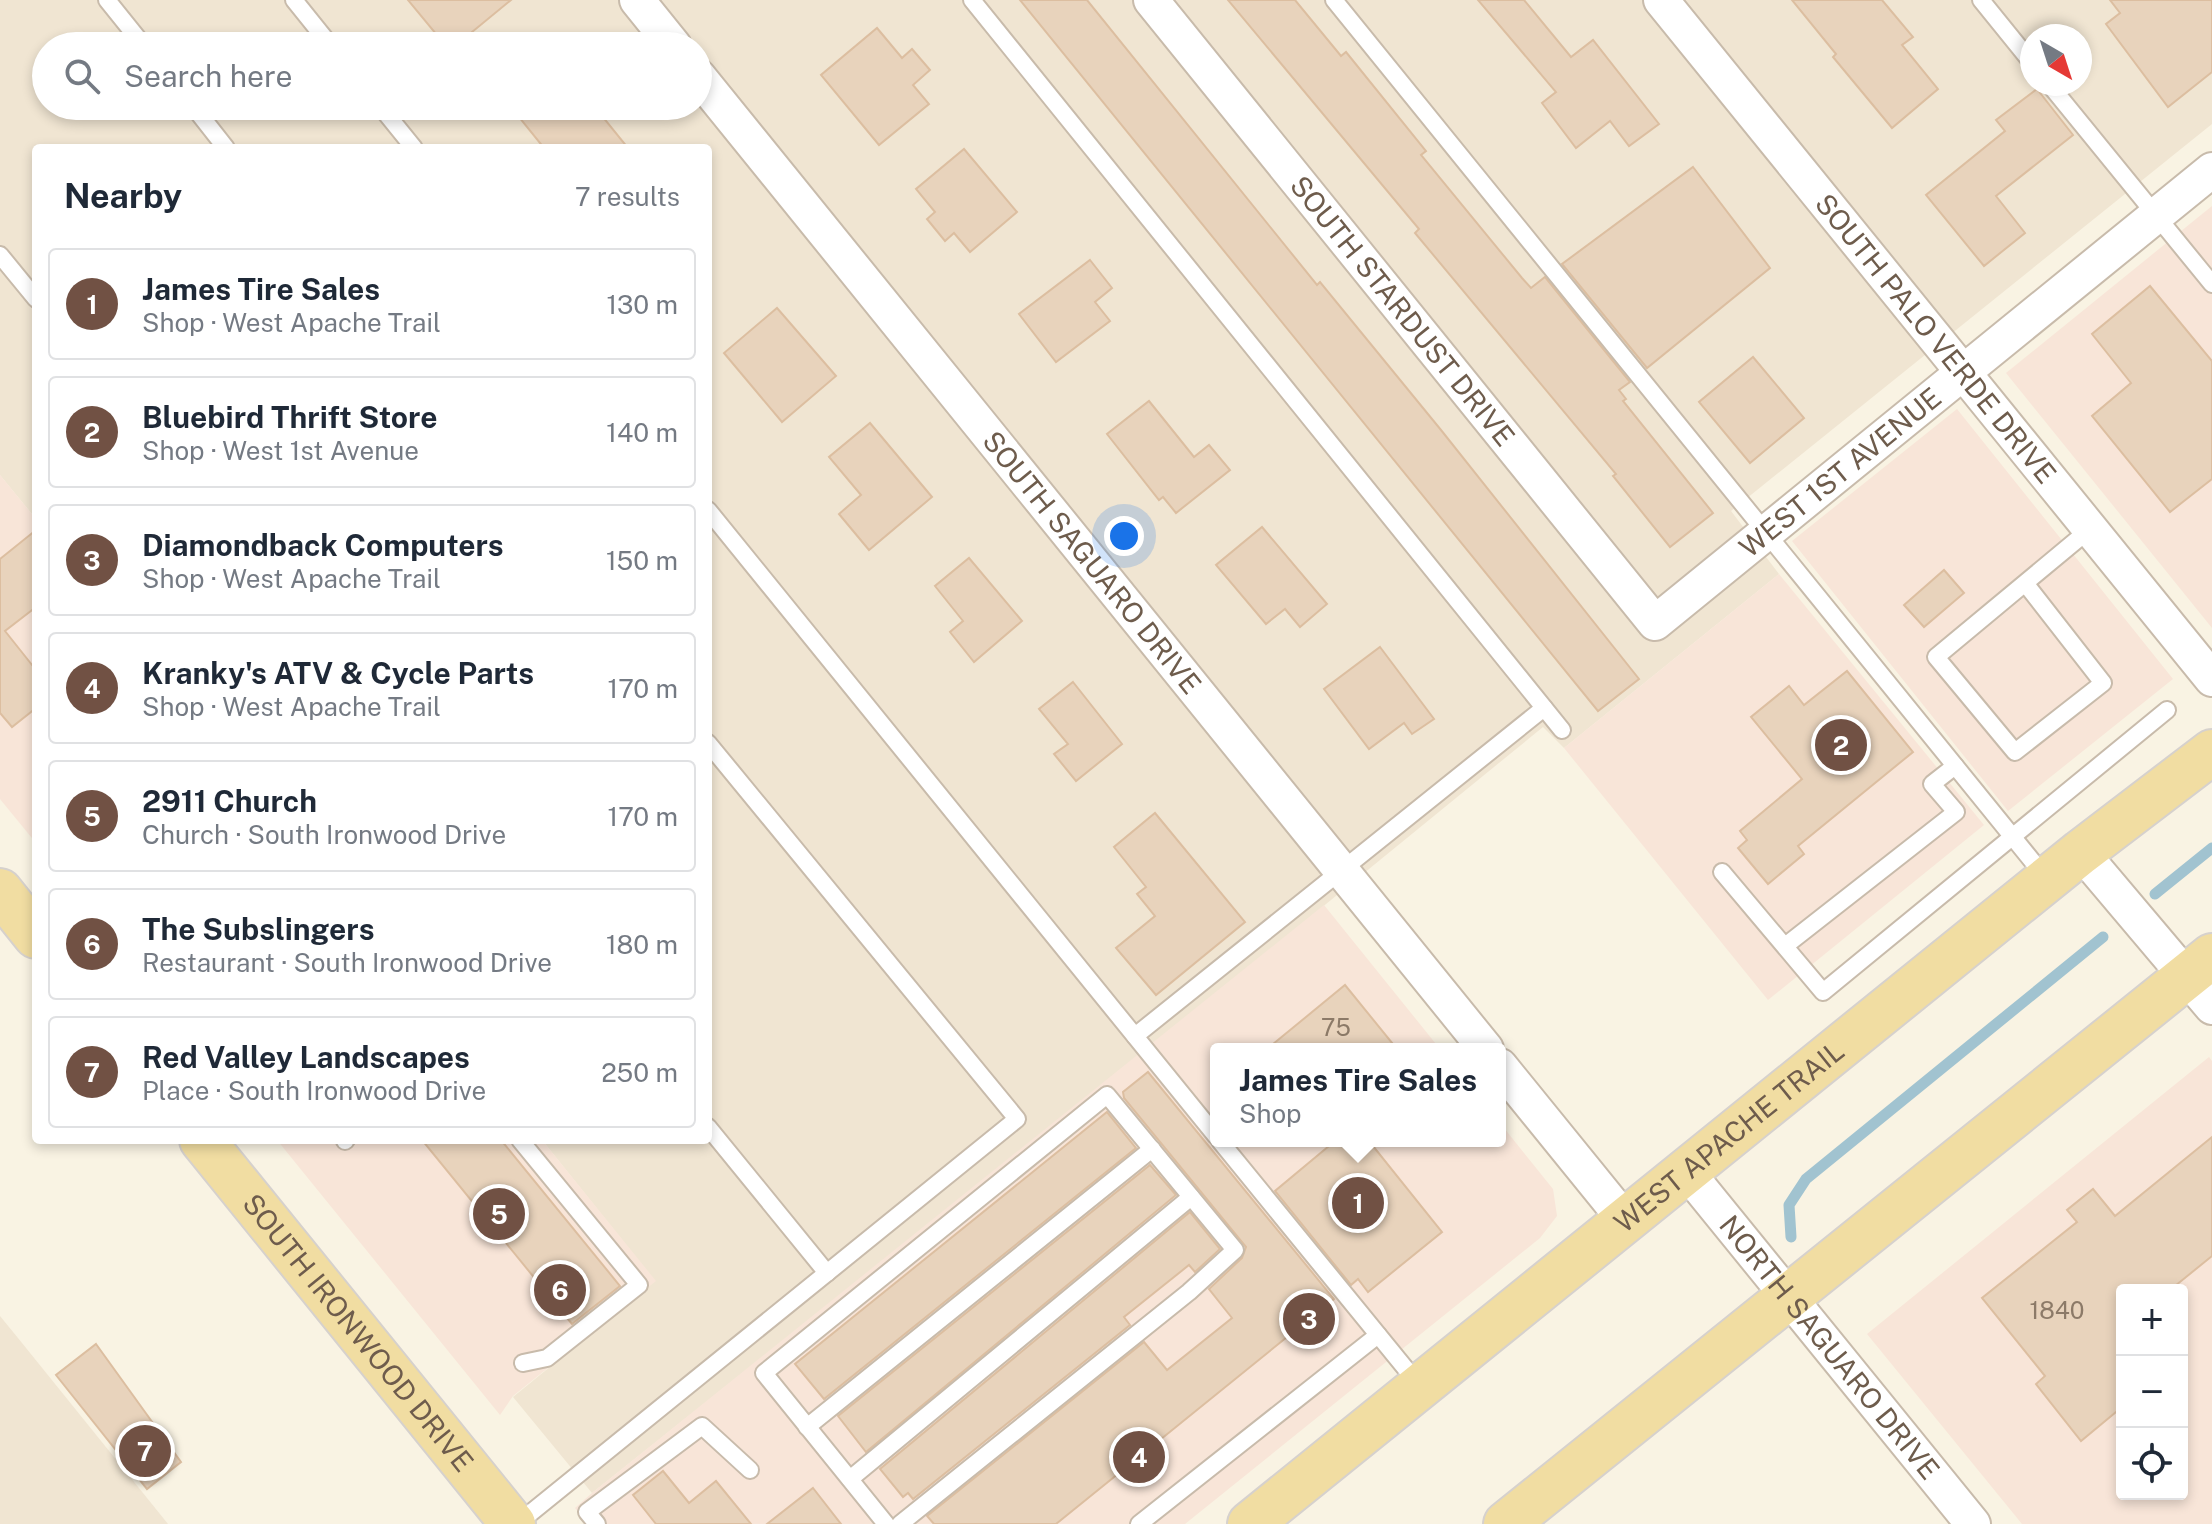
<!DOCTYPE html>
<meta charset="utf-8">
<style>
:root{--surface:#fff;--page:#f6f6f7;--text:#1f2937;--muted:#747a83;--line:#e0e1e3;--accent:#715144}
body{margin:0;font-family:"Public Sans",sans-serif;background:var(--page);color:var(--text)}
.controls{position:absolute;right:24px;bottom:24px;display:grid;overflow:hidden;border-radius:8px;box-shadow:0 4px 12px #0003}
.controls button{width:72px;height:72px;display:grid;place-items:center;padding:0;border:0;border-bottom:2px solid var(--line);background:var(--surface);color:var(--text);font:40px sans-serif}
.compass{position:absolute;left:2020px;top:24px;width:72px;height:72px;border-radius:50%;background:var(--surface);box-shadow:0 4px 12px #0003;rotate:141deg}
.you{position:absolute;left:1124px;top:536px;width:28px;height:28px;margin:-20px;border:6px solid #fff;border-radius:50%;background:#1a73e8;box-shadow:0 0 0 12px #1a73e833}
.badge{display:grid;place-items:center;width:52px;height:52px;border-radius:50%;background:var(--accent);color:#fff;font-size:26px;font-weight:700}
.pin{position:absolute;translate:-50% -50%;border:4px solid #fff;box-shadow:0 2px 8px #0006}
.popup{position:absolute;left:1210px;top:1043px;width:296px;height:104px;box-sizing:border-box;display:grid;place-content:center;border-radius:8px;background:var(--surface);filter:drop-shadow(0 2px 6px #0005);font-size:26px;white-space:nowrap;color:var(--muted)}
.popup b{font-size:30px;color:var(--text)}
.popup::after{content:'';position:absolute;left:50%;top:100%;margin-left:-16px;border:16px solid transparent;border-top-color:var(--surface)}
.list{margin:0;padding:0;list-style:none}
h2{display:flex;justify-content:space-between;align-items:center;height:104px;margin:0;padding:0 32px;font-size:34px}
h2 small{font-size:26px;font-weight:400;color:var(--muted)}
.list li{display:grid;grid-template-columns:52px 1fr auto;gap:24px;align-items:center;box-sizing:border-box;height:112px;margin:0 16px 16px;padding:0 16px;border:2px solid var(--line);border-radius:8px}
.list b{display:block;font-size:30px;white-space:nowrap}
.list p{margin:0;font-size:26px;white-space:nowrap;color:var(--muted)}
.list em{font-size:26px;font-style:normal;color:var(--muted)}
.icon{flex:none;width:44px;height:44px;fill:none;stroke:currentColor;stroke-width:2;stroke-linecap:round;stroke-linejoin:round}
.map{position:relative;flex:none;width:2212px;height:1524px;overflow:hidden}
.search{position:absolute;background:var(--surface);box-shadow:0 4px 12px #0003;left:32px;top:32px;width:680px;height:88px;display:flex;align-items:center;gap:20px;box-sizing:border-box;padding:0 28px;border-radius:44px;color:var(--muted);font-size:30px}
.panel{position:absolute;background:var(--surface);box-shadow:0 4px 12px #0003;left:32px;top:144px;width:680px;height:1000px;border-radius:8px}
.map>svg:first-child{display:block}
</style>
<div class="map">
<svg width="2212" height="1524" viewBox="0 0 2212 1524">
<rect width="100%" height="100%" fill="#f9f3e3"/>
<g fill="#f0e5d2" fill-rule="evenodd">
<path d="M 0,0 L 2212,0 L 2212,124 L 1731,511 L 1779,574 L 1564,748 L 1543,727 L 1162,1038 L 592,1493 L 513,1397 L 655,1281 L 542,1140 L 708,1140 L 708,148 L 36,148 L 36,519 L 0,475 ZM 2032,36 L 2080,36 L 2080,84 L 2032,84 ZM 46,46 L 698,46 L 698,106 L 46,106 Z"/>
<polygon points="0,1316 22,1343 168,1524 0,1524"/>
</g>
<g fill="#f8e5d8" fill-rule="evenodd">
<polygon points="2212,206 2212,628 2006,373"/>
<polygon points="1957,409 2173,679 2008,811 1792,541"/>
<polygon points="0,475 36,519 36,843 0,799"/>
<polygon points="1779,574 1984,825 1768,1000 1564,748"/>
<polygon points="1324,905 1440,1049 1216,1049 1216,1141 1500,1141 1500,1123 1553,1189 1557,1216 1540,1238 1185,1524 588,1524 575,1508 592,1493"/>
<path d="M 2209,1057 L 2212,1061 L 2212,1524 L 2022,1524 L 1867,1334 ZM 2122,1290 L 2182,1290 L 2182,1494 L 2122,1494 Z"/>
<polygon points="277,1140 542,1140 656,1281 513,1396 500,1415"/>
</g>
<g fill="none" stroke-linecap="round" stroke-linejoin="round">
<g stroke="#a1c3d0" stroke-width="11">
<polyline points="2155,894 2212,848"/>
<polyline points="1791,1237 1789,1205 1806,1179 2103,937"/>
</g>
</g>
<g fill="#e8d3bc" stroke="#dcbea0" stroke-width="2">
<polygon points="408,0 511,0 455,46 446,46"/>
<polygon points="1020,0 1087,0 1317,285 1320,282 1441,430 1639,679 1598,711"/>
<polygon points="1228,0 1295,0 1341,56 1346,52 1426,151 1421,155 1522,278 1531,288 1545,277 1630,382 1619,390 1626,399 1623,401 1713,513 1670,547 1613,476 1616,474 1415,233 1419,229"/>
<polygon points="1478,0 1524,0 1571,57 1593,40 1659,124 1629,146 1610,121 1576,148 1542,103 1556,92"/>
<polygon points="1792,0 1882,0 1913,37 1902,45 1938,89 1892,128 1833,57 1836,54"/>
<polygon points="2110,0 2212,0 2212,72 2168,107 2106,24 2120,13"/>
<polygon points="877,28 902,58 912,49 930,70 913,85 929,104 879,145 821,75"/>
<polygon points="2037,89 2073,135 1996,196 2025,233 1984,266 1926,195 2005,131 1996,120"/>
<polygon points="510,106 594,106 628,148 544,148"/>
<polygon points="964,149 1017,212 970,252 954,233 945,241 927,219 935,212 916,189"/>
<polygon points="1693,167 1770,268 1647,368 1562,264"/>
<polygon points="1090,260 1112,288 1095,302 1110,321 1056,362 1019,314"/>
<polygon points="2150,286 2212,361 2212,479 2170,512 2092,416 2131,383 2092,334"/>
<polygon points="777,308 836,376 782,422 724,353"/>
<polygon points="1753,357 1804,418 1750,463 1699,402"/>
<polygon points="1149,401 1194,457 1209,445 1230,470 1176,513 1163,497 1159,500 1107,434"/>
<polygon points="870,423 932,497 869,550 839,514 861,495 829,457"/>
<polygon points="1262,527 1327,604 1300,627 1285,609 1266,624 1216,565"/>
<polygon points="36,530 36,607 5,631 36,670 36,708 12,727 0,713 0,559"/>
<polygon points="969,558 1022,621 974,662 950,632 963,621 935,586"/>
<polygon points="1944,570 1964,593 1924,627 1904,605"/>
<polygon points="1380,647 1434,719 1412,734 1404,723 1369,749 1324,689"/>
<polygon points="1847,671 1913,752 1798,846 1804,854 1768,884 1738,848 1747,840 1740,831 1802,779 1751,717 1789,686 1804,705"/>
<polygon points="1073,682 1122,744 1076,781 1054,754 1068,744 1039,709"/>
<polygon points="1155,813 1245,922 1156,995 1116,948 1155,916 1137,894 1146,887 1114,847"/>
<polygon points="1345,985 1397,1049 1267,1049"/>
<polygon points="1148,1072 1334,1299 1056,1524 934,1524 927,1516 1144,1342 1167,1370 1232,1318 1209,1289 1242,1258 1246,1247 1124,1098 1123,1092"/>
<polygon points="1107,1112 1136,1148 824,1399 795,1364"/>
<polygon points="2212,1137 2212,1256 2170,1290 2122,1290 2122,1407 2081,1441 2036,1384 2045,1376 1982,1298 2077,1222 2067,1210 2093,1189 2115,1216"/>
<polygon points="422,1140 501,1140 620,1286 572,1324"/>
<polygon points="1335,1141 1369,1141 1442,1232 1368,1292 1358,1279 1351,1285 1275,1191"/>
<polygon points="1150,1165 1176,1195 866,1452 838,1416"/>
<polygon points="1190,1212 1220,1249 1195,1272 1189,1265 1124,1317 1130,1325 913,1499 908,1493 903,1497 880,1469"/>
<polygon points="96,1344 181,1462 147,1489 56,1375"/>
<polygon points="663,1471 689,1503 716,1481 751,1524 656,1524 633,1495"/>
<polygon points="813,1488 841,1524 767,1524"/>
</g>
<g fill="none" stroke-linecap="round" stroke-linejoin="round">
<defs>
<g id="lane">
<polyline points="107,0 144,46"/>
<polyline points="294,0 331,46"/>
<polyline points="972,0 1562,730"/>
<polyline points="1334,0 2046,878"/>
<polyline points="1981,0 2032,63"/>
<polyline points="2049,84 2212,284"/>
<polyline points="193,106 226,148"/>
<polyline points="380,106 414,148"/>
<polyline points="0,255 36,299"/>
<polyline points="708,510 1216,1136"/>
<polyline points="2025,583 2103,683 2015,752 1936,657 2090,529"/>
<polyline points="1722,872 1823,992 2167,710"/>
<polyline points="1785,946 1956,812 1932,784 1955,766"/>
<polyline points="1135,1036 1544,708"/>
<polyline points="708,1127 827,1273"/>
<polyline points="520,1140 639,1285 547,1358 523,1363"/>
<polyline points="345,1141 346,1140"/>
<polyline points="1220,1141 1419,1385"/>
<polyline points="807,1427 1152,1149"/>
<polyline points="850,1479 1191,1197"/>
<polyline points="517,1524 1017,1119 708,743"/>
<polyline points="597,1524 587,1512 702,1426 750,1470"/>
<polyline points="886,1524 764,1373 1107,1095 1235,1250 1189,1292 900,1524"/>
<polyline points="1139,1524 1378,1335"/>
</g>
<g id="street">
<polyline points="637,0 674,46"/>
<path id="s1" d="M 1151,0 L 1655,623 L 2212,170"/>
<path id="s2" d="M 1661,0 L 2212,679"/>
<path id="s3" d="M 698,76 L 1486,1049"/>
<polyline points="2081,852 2212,1007"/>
<polyline points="1500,1066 1625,1220"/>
<path id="s4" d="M 1687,1172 L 1973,1524"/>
</g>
<g id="primary">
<polyline points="0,891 36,936"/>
<path id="s5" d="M 202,1140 L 513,1524"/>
<path id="s6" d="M 1250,1524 L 2081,852 L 2212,752"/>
<polyline points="1506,1524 2212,956"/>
</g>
</defs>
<use href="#lane" stroke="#c8bbab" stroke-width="20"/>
<use href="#street" stroke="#c8bbab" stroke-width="38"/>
<use href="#primary" stroke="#d6d1cd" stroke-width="48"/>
<use href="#lane" stroke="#fff" stroke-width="16"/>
<use href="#street" stroke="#fff" stroke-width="34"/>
<use href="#primary" stroke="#f1dda2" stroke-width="44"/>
</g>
<g text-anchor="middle" stroke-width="6" stroke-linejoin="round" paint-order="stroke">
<g font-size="24" fill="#8c7a68">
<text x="1336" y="1036">75</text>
<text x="2057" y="1319">1840</text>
</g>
<g font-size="28" fill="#6e5c4c" stroke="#fcf7e8">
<text dy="10" stroke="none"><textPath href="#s1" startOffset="400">SOUTH STARDUST DRIVE</textPath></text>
<text dy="10" stroke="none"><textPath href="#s2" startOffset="436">SOUTH PALO VERDE DRIVE</textPath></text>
<text dy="10" stroke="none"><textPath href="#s1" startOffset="1040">WEST 1ST AVENUE</textPath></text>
<text dy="10" stroke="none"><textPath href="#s3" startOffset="626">SOUTH SAGUARO DRIVE</textPath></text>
<text dy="10" stroke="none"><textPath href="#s6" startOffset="616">WEST APACHE TRAIL</textPath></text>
<text dy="10" stroke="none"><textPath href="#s5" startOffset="248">SOUTH IRONWOOD DRIVE</textPath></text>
<text dy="10" stroke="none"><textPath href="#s4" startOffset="226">NORTH SAGUARO DRIVE</textPath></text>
</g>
</g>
</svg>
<div class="controls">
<button>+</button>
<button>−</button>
<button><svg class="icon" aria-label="locate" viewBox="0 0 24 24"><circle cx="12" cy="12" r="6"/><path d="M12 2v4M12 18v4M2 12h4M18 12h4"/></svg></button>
</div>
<svg class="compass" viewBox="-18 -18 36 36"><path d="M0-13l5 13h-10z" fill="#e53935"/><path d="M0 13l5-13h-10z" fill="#747a83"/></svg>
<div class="you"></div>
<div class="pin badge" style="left:1358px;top:1203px">1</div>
<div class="popup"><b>James Tire Sales</b>Shop</div>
<div class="pin badge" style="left:1841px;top:745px">2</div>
<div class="pin badge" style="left:1309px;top:1319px">3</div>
<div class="pin badge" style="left:1139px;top:1457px">4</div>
<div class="pin badge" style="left:499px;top:1214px">5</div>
<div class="pin badge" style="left:560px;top:1290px">6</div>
<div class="pin badge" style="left:145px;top:1451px">7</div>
<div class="search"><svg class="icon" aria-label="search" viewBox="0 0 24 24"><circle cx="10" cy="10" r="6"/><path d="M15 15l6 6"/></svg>Search here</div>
<section class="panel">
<h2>Nearby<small>7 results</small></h2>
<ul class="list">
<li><span class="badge">1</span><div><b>James Tire Sales</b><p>Shop · West Apache Trail</p></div><em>130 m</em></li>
<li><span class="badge">2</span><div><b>Bluebird Thrift Store</b><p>Shop · West 1st Avenue</p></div><em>140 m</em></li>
<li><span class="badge">3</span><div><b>Diamondback Computers</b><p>Shop · West Apache Trail</p></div><em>150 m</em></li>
<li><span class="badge">4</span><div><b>Kranky's ATV &amp; Cycle Parts</b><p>Shop · West Apache Trail</p></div><em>170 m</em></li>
<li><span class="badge">5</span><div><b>2911 Church</b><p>Church · South Ironwood Drive</p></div><em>170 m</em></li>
<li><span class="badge">6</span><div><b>The Subslingers</b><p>Restaurant · South Ironwood Drive</p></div><em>180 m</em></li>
<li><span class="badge">7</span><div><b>Red Valley Landscapes</b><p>Place · South Ironwood Drive</p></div><em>250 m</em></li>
</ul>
</section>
</div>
